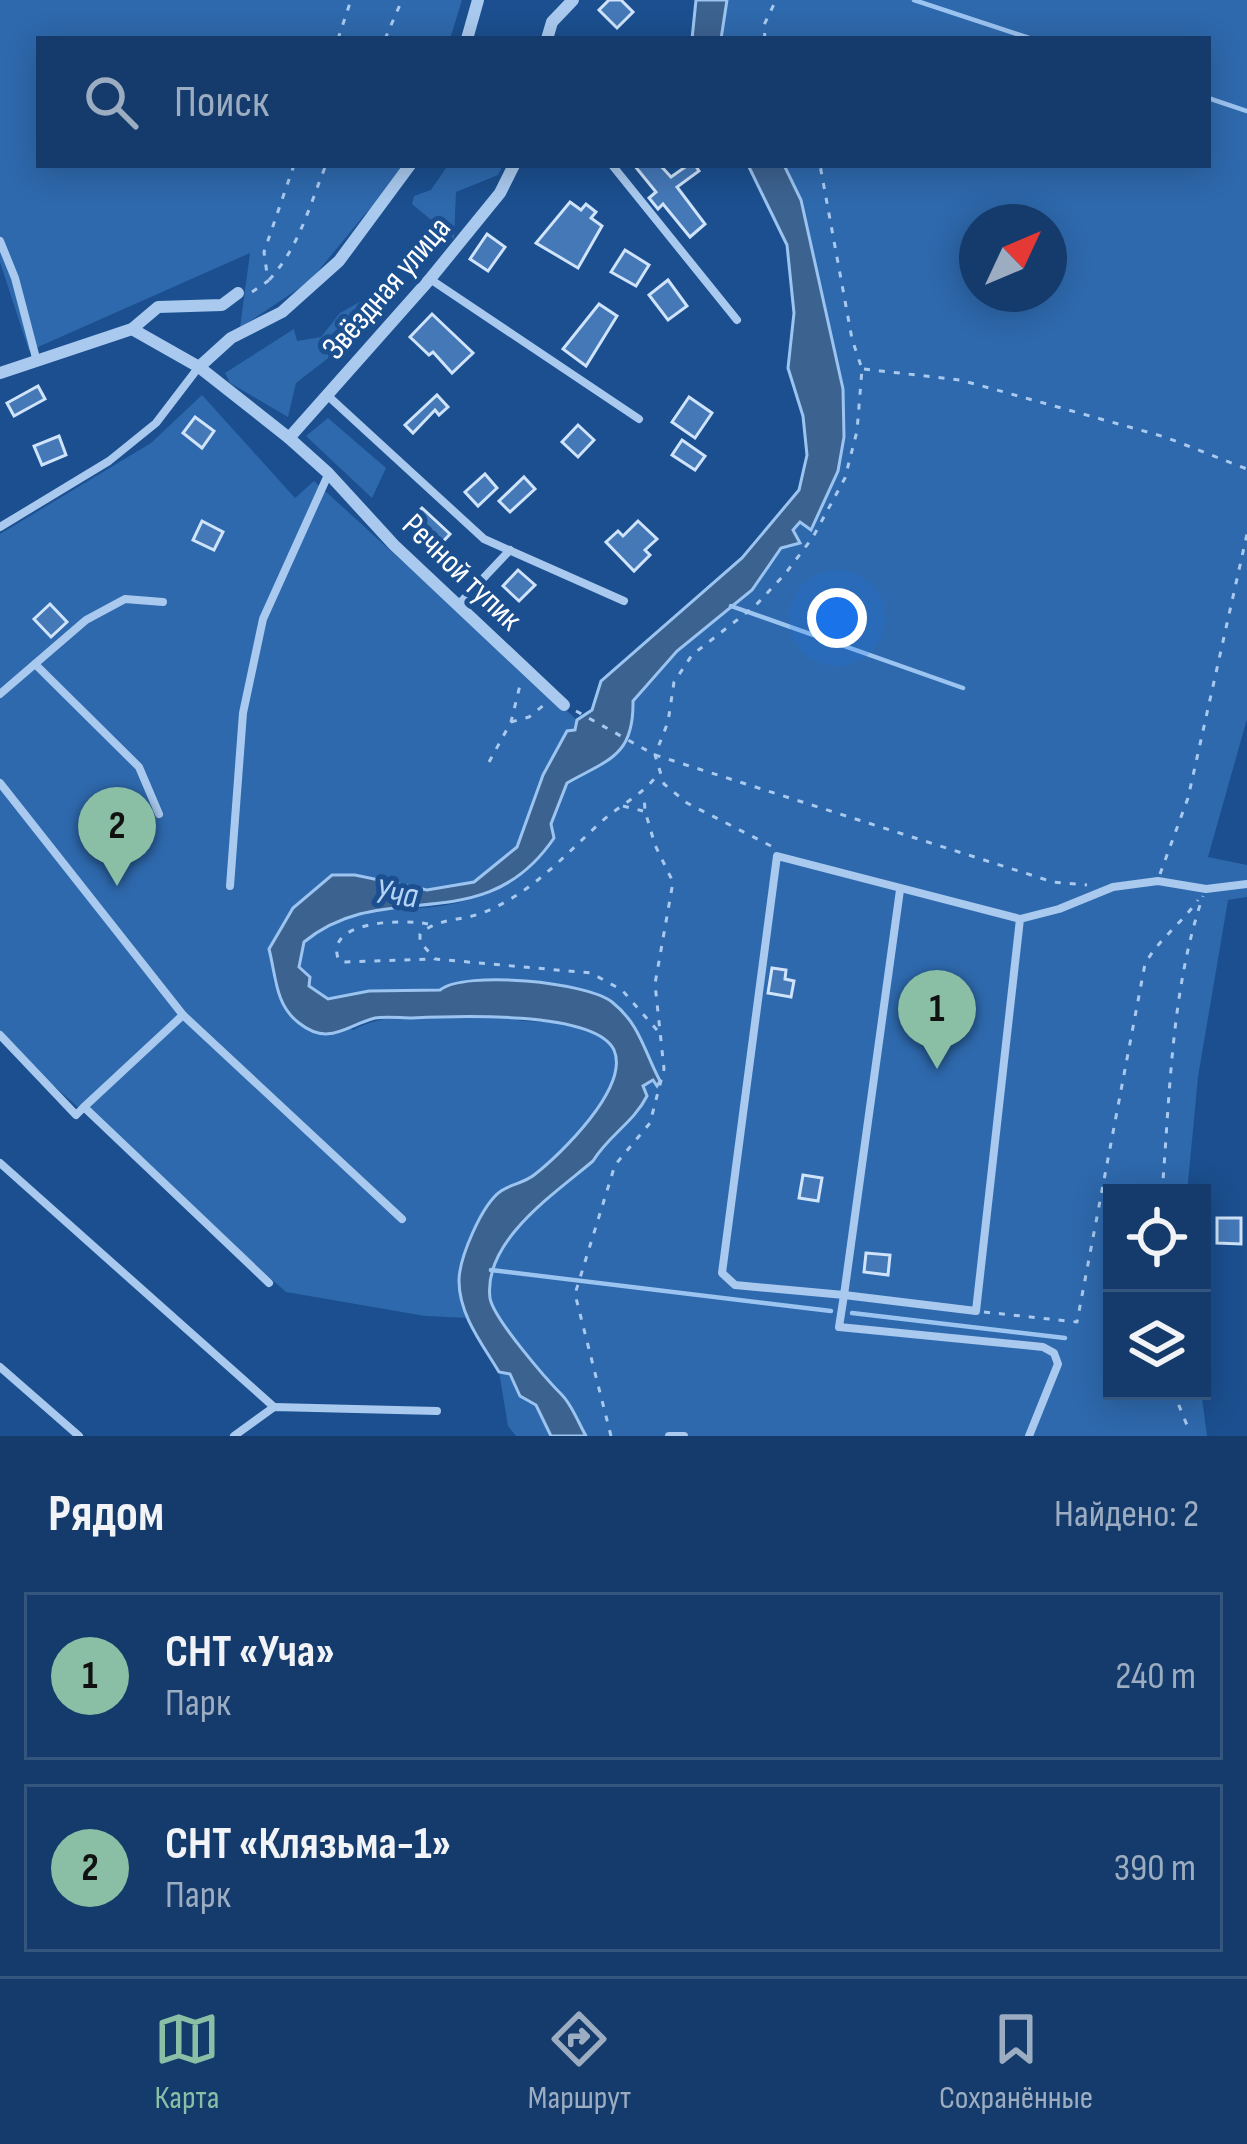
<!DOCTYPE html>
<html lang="ru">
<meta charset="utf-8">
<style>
:root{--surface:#143b6b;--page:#214673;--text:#f1f3f6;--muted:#9dadc1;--line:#33557e;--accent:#8abfa5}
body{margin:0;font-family:"Sofia Sans Condensed",sans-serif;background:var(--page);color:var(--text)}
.controls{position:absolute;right:36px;bottom:36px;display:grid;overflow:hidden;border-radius:0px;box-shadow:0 6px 30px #0003}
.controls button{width:108px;height:108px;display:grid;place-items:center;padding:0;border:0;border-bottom:3px solid var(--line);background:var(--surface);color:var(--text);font:60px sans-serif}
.compass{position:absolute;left:959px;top:204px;width:108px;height:108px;border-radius:50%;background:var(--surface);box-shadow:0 6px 30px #0003;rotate:46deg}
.you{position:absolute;left:837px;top:618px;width:42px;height:42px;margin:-30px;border:9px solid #fff;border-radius:50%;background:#1a73e8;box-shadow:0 0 0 18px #1a73e833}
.badge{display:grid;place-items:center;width:78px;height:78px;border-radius:50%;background:var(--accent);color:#111;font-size:39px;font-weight:700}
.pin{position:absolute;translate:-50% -99px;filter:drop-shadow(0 3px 6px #0008)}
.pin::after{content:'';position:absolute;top:63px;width:42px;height:36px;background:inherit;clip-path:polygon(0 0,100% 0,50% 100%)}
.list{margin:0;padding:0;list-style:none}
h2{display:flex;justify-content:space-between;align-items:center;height:156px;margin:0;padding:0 48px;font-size:51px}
h2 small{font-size:39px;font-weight:400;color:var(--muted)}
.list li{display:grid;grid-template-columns:78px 1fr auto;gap:36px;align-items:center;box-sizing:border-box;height:168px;margin:0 24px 24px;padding:0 24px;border:3px solid var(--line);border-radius:0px}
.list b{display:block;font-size:45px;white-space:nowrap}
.list p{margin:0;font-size:39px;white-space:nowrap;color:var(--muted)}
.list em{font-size:39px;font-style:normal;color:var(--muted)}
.icon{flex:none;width:66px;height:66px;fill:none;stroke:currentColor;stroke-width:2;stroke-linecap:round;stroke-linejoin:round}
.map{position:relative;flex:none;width:1247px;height:1436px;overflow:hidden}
.search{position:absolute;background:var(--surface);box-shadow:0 6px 30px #0003;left:36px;right:36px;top:36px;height:132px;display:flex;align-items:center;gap:30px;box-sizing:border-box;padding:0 42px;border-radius:0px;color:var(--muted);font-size:45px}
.sheet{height:540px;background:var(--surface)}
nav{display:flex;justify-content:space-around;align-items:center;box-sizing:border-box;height:168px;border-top:3px solid var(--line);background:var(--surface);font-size:33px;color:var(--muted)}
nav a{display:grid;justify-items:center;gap:6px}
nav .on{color:var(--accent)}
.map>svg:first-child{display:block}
</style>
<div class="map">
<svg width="1247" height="1436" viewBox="0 0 1247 1436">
<rect width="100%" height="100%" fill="#1b4f8f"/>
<g fill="#2e69ad" fill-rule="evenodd">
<polygon points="0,0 462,0 450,39 39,39 39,165 412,165 409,174 366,213 310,281 240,328 250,253 29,351 0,262"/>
<path d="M 727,0 L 1247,0 L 1247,719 L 1208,857 L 1247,865 L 1247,897 L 1228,900 L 1198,1077 L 1187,1193 L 1112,1193 L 1112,1391 L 1201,1391 L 1207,1436 L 586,1436 C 579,1424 572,1405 562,1395 C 547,1380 493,1317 490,1298 C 483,1241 554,1194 593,1161 C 613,1129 638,1126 643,1087 L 653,1080 L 657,1085 L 660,1081 C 645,1052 640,1024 613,1002 C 587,982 465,970 440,990 L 369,991 L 328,999 L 309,986 L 299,968 L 304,942 C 323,928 347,914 371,909 C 387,905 402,908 418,908 C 472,907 524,882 554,838 L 551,825 L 567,783 C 606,761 635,755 633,701 L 677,651 L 752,590 L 781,548 L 800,542 L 792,530 L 801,521 L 810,529 L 843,389 L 801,200 L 784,165 L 1208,165 L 1208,39 L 721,39 ZM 977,222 L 1049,222 L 1049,294 L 977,294 Z"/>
<polygon points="448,165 503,165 498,175 456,192 454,239 412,204 414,196 431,190"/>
<polygon points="402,278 362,332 296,383 288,417 230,383 225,373 294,329 297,341 321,337 340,313"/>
<path d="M 202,395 L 295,498 L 314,481 L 577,720 L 575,730 L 567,732 L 543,775 L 517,847 L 474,882 L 427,890 L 355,875 L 293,908 L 269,949 L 274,983 L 353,1030 C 390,1010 438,1016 479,1015 C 495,1014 509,1020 524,1021 C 551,1023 591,1020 611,1044 C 639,1078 559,1157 533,1177 C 523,1184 509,1185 500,1192 C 484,1204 458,1262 459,1283 C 459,1294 466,1307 469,1318 L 425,1316 L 286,1292 L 0,1038 L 0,534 L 151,443 Z"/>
<polygon points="328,418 386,468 372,498 306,436"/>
<polygon points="499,1372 510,1373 520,1395 536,1405 551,1436 516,1436 508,1426"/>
</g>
<g fill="#3c6290" stroke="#9cc4f0" stroke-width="3">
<polygon points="696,0 727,0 721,39 692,39"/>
<path d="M 748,165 L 784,165 L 801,200 L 843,389 L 844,437 L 838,471 L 811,530 L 800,522 L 793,530 L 800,543 L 781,548 L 752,590 L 677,651 L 633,701 C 634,757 607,760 567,783 L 551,824 L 554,838 C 483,942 386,875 304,942 L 299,967 L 310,977 L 309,986 L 328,999 L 369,991 L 440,990 C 465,970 587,982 612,1002 C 640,1024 644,1051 660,1081 L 657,1086 L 653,1080 L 643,1086 L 647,1096 C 634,1122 608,1136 593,1161 C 554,1194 483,1241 490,1298 C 493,1318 547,1380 562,1395 C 572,1405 579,1424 586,1436 L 551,1436 L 536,1405 L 520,1396 L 510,1374 L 499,1372 C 483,1345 459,1315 459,1281 C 459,1258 482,1204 501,1191 C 511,1184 524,1183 534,1175 C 561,1154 630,1087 614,1050 C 595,1010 452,1016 412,1018 C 401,1018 386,1016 375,1018 C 347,1025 329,1047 299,1023 C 275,1005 276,976 269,949 L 293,908 L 332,875 L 355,875 L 427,890 L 474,882 L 517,847 L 543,775 L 567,731 L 575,730 L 577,720 L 592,710 L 601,681 L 742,558 L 799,490 L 807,455 L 803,416 L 788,368 L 794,313 L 787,245 Z"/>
</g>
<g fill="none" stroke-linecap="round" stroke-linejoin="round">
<g stroke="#9cc4f0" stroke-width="4.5">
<polyline points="914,0 1032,39"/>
<polyline points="1208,98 1247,111"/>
<polyline points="731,606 963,688"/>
<polyline points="491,1270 831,1311"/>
<polyline points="852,1313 1065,1338"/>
</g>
</g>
<g fill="#4478b7" stroke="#cfe3fa" stroke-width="3">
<polygon points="609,0 621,0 633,12 617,28 599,10"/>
<polygon points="634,165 660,165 671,177 688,165 695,165 699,171 677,187 705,224 690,237 663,204 658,209 649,198 656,192"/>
<polygon points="570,202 581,210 586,204 596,212 591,218 602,226 578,268 536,243"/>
<polygon points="487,234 505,247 488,271 470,259"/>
<polygon points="625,250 649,265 636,286 611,272"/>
<polygon points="668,280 687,306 668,320 649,295"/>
<polygon points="599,304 617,316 586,366 563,349"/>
<polygon points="432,314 473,353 452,373 433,352 429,355 410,337"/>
<polygon points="38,386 45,399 14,416 7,403"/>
<polygon points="437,395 448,407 439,415 435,410 413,433 405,425"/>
<polygon points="689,397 712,413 695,438 672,422"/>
<polygon points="195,417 214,431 202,448 183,433"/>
<polygon points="578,425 594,440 578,457 562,442"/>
<polygon points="59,436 66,455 42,465 34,446"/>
<polygon points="682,440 705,456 695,470 672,455"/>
<polygon points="485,474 497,488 478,506 465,492"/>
<polygon points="524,477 535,489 510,512 499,501"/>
<polygon points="422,508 450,534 436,549 408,522"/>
<polygon points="202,521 223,532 214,550 193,540"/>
<polygon points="638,521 657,539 645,550 650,555 634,571 606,542 618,531 623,536"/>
<polygon points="518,570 535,585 519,601 503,586"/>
<polygon points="50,604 67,622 51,637 34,619"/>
<polygon points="772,968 786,970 785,979 794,981 791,997 768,993"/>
<polygon points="803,1175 822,1178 818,1201 799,1198"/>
<polygon points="1217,1218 1241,1218 1241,1244 1217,1243"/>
<polygon points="866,1253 890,1255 888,1275 864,1272"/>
</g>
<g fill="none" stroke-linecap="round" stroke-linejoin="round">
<g stroke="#a9c9ee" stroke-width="3" stroke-dasharray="6 9" stroke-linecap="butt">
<polyline points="338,39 351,0"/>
<polyline points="385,39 402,0"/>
<polyline points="765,39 764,25 776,0"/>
<path d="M 269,280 C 300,246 309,206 326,165"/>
<polyline points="252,292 268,281 264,252 294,165"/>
<polyline points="864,369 960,380 1004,392 1165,437 1247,469"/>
<polyline points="576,711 655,755 1053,882 1087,885"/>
<polyline points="511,722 529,717 544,705"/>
<polyline points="489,762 511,722 521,681"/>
<polyline points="623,806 643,811"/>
<polyline points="771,846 687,803 664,784 655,755 668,722 674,682 692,655 755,606 785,574 813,537 845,478 857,431 862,369 852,339 820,165"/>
<polyline points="1160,874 1188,798 1247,534"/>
<path d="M 428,924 C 404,919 322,920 339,961 L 346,962 L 432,959"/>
<path d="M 657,1030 L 622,990 L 591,973 L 435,959 L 420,942 L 420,934 C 437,918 461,921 482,913 C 531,894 564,856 601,822 C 621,804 643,795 658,774"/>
<path d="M 1162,1193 C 1170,1095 1171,989 1203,896"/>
<path d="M 984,1312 L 1077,1322 L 1145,964 C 1159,939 1181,924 1198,900"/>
<polyline points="1173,1391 1189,1430"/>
<polyline points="611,1436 575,1294 615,1165 650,1123 664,1069 655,984 673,882 655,845 645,811 644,794"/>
</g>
<g stroke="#a9c9ee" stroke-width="8">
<polyline points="612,165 737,320"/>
<polyline points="0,241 15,278 36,358"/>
<polyline points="430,279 639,419"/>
<polyline points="327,395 484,539 624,601"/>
<polyline points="0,527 109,461 156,423 198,368"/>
<polyline points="459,604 510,550"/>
<polyline points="35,664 139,767 159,814"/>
<polyline points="0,694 86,620 125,599 163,602"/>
<polyline points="0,783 183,1015 402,1219"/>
<polyline points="230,886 243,713 263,619 328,475"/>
<polyline points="900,890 844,1295 976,1311 1020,919 1059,909 1113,887 1158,881 1206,889 1247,884"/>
<polyline points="1020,919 777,856 722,1273 735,1285 844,1295 839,1327 1043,1347 1054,1353 1058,1364 1029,1436"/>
<polyline points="183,1015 84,1107 269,1283"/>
<polyline points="0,1035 76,1115 84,1107"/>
<polyline points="0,1163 274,1407"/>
<polyline points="0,1367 79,1436"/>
<polyline points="234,1436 274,1407 437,1411"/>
<polyline points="669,1436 684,1436"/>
</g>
<g stroke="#a9c9ee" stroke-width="12">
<polyline points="467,39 478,0"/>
<polyline points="547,39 552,22 573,0"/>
<polyline points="132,329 199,367 289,438 328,473 394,545 564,705"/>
<polyline points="199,367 231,338 282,312 339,261 410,165"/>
<polyline points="0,373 132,329 158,307 222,305 238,293"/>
<polyline points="289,438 430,279 500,193 514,165"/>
</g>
</g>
<g text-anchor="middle" stroke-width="10" stroke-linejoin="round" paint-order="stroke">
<g font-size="33" fill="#fff" stroke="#1b4f8f">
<text transform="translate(385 287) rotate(-49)" y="12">Звёздная улица</text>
<text transform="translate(463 571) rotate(44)" y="12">Речной тупик</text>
</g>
<g font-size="36" font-style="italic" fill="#b5d3f5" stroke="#1b4f8f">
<text transform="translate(397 892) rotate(7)" y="13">Уча</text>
</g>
</g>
</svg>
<div class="controls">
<button><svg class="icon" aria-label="locate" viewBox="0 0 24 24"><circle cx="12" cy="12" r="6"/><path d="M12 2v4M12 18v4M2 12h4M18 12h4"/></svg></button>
<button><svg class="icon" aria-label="layers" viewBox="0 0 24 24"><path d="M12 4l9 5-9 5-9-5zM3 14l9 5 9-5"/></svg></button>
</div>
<svg class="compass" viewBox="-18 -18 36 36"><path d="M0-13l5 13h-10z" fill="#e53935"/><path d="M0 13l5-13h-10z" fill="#9dadc1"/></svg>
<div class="you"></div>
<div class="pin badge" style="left:937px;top:1069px">1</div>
<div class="pin badge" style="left:117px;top:886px">2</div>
<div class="search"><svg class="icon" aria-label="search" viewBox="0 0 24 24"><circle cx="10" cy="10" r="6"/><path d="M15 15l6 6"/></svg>Поиск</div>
</div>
<section class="sheet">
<h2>Рядом<small>Найдено: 2</small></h2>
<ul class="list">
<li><span class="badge">1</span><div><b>СНТ «Уча»</b><p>Парк</p></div><em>240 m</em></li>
<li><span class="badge">2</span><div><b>СНТ «Клязьма-1»</b><p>Парк</p></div><em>390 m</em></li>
</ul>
</section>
<nav>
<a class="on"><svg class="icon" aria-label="map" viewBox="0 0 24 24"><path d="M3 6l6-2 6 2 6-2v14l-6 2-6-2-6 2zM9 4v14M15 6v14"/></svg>Карта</a>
<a><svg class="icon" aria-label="directions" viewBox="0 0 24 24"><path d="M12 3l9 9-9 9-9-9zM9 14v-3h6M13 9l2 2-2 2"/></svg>Маршрут</a>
<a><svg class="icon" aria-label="saved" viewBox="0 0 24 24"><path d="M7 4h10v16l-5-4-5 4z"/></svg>Сохранённые</a>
</nav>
